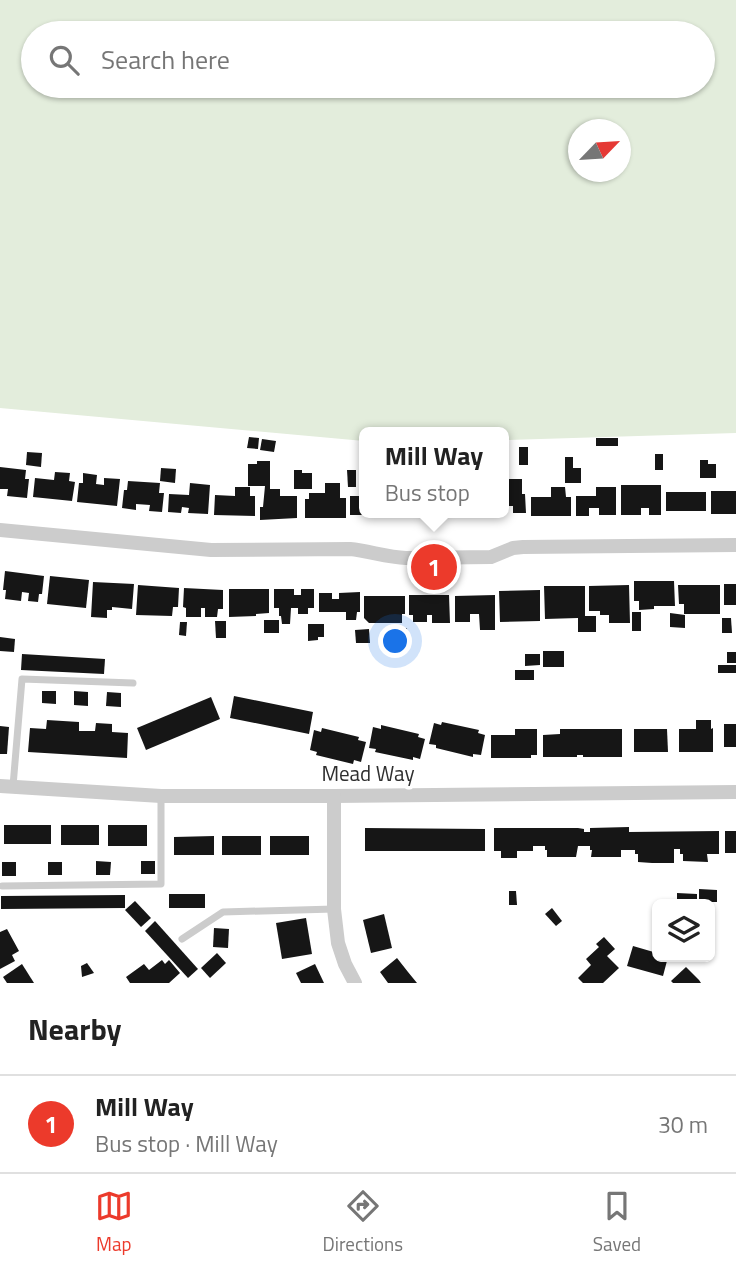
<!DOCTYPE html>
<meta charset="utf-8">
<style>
:root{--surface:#fff;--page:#f6f6f6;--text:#222;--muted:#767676;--line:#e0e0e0;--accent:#ec3a2b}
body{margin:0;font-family:"Titillium Web",sans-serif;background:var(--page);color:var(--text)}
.controls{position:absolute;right:21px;bottom:21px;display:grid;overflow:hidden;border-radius:10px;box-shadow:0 2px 5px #0004}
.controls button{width:63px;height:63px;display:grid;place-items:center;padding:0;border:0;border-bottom:2px solid var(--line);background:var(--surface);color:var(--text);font:35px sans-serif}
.compass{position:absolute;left:568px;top:119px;width:63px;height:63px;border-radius:50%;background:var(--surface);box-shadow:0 2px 5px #0004;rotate:65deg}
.you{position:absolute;left:396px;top:642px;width:24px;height:24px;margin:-18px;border:5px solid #fff;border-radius:50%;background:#1a73e8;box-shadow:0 0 0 10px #1a73e833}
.badge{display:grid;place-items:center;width:46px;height:46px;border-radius:50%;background:var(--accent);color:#fff;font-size:23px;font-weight:700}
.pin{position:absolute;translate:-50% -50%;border:4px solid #fff;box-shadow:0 2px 7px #0006}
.popup{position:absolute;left:359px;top:427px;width:150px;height:91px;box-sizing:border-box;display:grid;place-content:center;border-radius:10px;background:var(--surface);filter:drop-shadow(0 2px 5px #0005);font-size:23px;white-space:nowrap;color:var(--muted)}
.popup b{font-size:26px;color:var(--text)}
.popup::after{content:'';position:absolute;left:50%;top:100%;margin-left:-14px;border:14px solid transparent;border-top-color:var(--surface)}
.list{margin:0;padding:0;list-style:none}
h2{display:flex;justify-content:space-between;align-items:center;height:91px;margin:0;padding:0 28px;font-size:30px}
h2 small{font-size:23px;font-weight:400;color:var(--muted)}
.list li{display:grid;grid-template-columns:46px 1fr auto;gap:21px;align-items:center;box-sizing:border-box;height:98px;padding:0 28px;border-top:2px solid var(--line)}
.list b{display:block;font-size:26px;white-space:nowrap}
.list p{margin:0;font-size:23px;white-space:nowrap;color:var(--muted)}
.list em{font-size:23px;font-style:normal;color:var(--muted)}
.icon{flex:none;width:38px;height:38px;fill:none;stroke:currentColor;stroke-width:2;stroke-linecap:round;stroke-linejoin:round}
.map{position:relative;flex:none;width:736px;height:983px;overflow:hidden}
.search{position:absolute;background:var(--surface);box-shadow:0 2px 5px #0004;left:21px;right:21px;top:21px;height:77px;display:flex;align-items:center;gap:18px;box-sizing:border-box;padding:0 24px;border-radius:38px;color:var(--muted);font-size:26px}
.sheet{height:189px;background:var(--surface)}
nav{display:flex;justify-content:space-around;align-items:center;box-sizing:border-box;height:98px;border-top:2px solid var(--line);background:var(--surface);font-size:19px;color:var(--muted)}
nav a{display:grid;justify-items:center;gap:4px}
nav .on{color:var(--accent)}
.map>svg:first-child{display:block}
</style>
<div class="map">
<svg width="736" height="983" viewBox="0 0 736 983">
<rect width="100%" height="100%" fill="#fff"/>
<path fill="#e3eddc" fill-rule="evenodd" d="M 0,0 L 736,0 L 736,433 L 504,440 L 504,432 L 364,432 L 364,441 L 0,408 ZM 33,33 L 703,33 L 703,86 L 33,86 ZM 578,130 L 620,130 L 620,172 L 578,172 Z"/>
<g fill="#161616">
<polygon points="249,437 259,438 258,449 247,448"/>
<rect x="596" y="438" width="22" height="8"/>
<polygon points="262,439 276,441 274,452 260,450"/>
<rect x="519" y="447" width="9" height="18"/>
<polygon points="27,452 42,453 41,467 26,465"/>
<rect x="655" y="454" width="8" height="16"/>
<polygon points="565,457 573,457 573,468 581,468 581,483 565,483"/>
<polygon points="700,460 708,460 708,464 716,464 716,478 700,478"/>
<polygon points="257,461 270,461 270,489 280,489 280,496 297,496 297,518 260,520 260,507 263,507 265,486 248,486 248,464 257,464"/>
<polygon points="0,467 26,470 25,479 29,479 27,498 7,496 8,489 0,489"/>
<polygon points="161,468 176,469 175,483 160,481"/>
<polygon points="294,470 302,470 302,473 312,473 312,489 294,489"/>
<polygon points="347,470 356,470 356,487 348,487"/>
<polygon points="55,472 70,473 69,481 75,482 72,501 33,497 35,478 54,480"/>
<polygon points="83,473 97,475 96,484 104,485 104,478 120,479 117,506 77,502 79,483 83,483"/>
<polygon points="509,479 522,479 522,494 525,494 526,513 513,513 513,506 504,506 504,494 509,494"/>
<polygon points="128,481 160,483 159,493 164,493 162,512 149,511 150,505 136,504 136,510 122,508 124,490 127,490"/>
<polygon points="190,483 210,485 208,514 188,513 189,508 182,507 181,513 168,512 169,494 189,495"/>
<polygon points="325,483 340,483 340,498 346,498 346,518 305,518 305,499 309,499 309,493 325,493"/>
<polygon points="621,485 661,485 661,515 649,515 649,508 641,508 641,515 621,515"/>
<polygon points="235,487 250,487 250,496 255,496 255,516 214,515 215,495 235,496"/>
<polygon points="551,487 565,487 566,497 571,497 571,516 531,516 531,497 551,497"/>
<polygon points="596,487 616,487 616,515 599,515 599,508 589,508 589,516 576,516 576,496 596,496"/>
<rect x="711" y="491" width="25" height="23"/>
<rect x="666" y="492" width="40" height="19"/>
<polygon points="350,496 364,496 363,515 350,515"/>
<polygon points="5,571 44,576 42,594 39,594 38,602 28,601 29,593 22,592 21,601 5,599 6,590 3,590"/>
<polygon points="50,576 89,580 86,608 47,604"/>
<polygon points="634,581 674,581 675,606 654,606 654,609 639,610 639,601 634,601"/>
<polygon points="93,582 134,584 132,609 112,607 112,610 107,610 107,618 91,617"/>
<rect x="724" y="584" width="12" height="21"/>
<polygon points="138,585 179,588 178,607 173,607 172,616 136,615"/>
<polygon points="629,585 630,623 609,623 609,615 600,615 600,611 589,611 589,586"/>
<polygon points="678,585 720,585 720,614 684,614 684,604 679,604"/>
<polygon points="544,586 585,586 585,616 596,616 596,632 578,632 578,618 545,619"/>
<polygon points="184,588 223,590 223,609 218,609 217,617 205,617 205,608 201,608 201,617 186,617 186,608 183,607"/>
<polygon points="229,589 269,589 269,613 256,614 256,616 229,617"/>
<polygon points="274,589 294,589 294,595 301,595 301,589 314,589 314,608 308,608 308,614 298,614 298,608 291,608 290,624 282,624 281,616 279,616 279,608 274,608"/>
<polygon points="540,590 540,621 500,622 499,591"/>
<polygon points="360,592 360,612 357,612 356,620 346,620 346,612 319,612 319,593 332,593 332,599 339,599 339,593"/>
<polygon points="409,595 449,595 450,623 432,623 432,615 427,615 427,622 413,622 413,615 409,615"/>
<polygon points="495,595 495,630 480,630 479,614 470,614 470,622 455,622 455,596"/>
<polygon points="364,596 405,596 405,614 402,614 402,623 369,623 364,618"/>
<rect x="632" y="612" width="9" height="19"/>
<polygon points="670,613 685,615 685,628 670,627"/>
<polygon points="722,618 731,618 732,633 722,633"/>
<rect x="264" y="620" width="15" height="13"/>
<polygon points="215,621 226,621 226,638 216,638"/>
<polygon points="180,622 187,622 186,636 179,635"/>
<polygon points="308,624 324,624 324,637 318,637 318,640 308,641"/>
<polygon points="399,628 407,628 408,652 400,652"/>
<polygon points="369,629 370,643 356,643 355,630"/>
<polygon points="0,637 15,639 14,652 0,651"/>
<rect x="543" y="651" width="21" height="16"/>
<rect x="727" y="652" width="9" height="11"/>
<polygon points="22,654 105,659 104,674 21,670"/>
<polygon points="525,654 540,654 540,665 525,666"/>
<rect x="718" y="665" width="18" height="8"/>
<rect x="515" y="670" width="19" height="10"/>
<polygon points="42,691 56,691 56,704 42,703"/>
<polygon points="74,691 88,692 88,706 74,705"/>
<polygon points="107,692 121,693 121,707 106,706"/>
<polygon points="234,696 313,712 309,734 230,718"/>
<polygon points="211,697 220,719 146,750 137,728"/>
<polygon points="47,720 79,722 79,731 95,731 96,723 112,724 112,732 128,733 127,758 28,752 30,728 46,729"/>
<polygon points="696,720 711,720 711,729 713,728 713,752 679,752 679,729 696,729"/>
<polygon points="442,722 479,730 478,733 485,735 481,755 473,754 473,757 436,748 436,745 429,744 434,723 441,725"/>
<rect x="724" y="724" width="12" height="23"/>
<polygon points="381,725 419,734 418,737 425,739 420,759 413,757 413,760 375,752 376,749 369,748 373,727 381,729"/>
<polygon points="0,726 9,727 7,754 0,754"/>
<polygon points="322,728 359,737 358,740 366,742 361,762 354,760 353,764 316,755 317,752 310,750 314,730 321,732"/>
<polygon points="515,729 537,729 537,755 531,755 531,758 491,758 491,735 515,735"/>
<polygon points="560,729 622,729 622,757 583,757 583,755 577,755 577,757 543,757 543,735 560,734"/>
<polygon points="634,729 667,729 668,752 634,752"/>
<rect x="4" y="825" width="47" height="19"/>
<rect x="61" y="825" width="38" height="20"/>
<rect x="108" y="825" width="39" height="21"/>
<polygon points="629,827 629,832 719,831 719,854 707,854 708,862 683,861 683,854 680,854 680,849 674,849 674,863 652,863 638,862 638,854 635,854 635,850 621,850 621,857 591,857 592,850 590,850 590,846 578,846 576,857 547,857 547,850 545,850 545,846 533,846 533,851 517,851 517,858 501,858 501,851 494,851 494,828 578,828 584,829 584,832 590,832 590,828"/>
<polygon points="365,828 485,829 485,851 365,851"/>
<rect x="725" y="831" width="11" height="22"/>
<polygon points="214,836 214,855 174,855 174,837"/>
<rect x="222" y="836" width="39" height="19"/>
<rect x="270" y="836" width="39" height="19"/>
<polygon points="96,861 111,862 110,875 96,875"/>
<rect x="141" y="861" width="14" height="13"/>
<rect x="2" y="862" width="14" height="14"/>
<rect x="48" y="862" width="14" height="13"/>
<polygon points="699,889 717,890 717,902 699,902"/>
<polygon points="509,891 516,891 517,905 509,905"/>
<polygon points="677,893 697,894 697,903 677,903"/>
<rect x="169" y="894" width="36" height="14"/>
<polygon points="125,895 125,908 1,909 1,896"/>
<polygon points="135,901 151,918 141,927 125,910"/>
<polygon points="552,908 562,921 556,926 545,914"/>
<polygon points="384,914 392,948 371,953 363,920"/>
<polygon points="306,918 312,954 282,959 276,923"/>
<polygon points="155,921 198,969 188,978 145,931"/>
<polygon points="214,928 229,929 228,948 213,947"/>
<polygon points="7,929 19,951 12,955 15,961 0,969 0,932"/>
<polygon points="604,937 615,949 607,956 619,968 603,983 583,983 578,978 591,965 586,959 599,947 596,944"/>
<polygon points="633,946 657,953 657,957 668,957 663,976 627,966"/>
<polygon points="217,953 226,963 210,978 201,968"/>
<polygon points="397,958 408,972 417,983 388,983 380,972"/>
<polygon points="162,960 165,964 169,960 180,973 169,983 130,983 126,977 144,964 149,970"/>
<polygon points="87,963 94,973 82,977 81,966"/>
<polygon points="22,964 34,983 7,983 3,977"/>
<polygon points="315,964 324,983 301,983 296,973"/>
<polygon points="686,967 699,980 701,983 673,983 671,981"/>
</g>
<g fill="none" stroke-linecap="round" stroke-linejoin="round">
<g stroke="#ccc" stroke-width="7">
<polyline points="13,786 22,679 133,683"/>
<polyline points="2,886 161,884 161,796"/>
<polyline points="182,939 223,912 334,909"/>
</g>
<g stroke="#ccc" stroke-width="14">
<path d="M 0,530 L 211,550 L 350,549 C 369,551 387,557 406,558 L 491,557 L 513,548 L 523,547 L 736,545"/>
<polyline points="0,786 161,796 334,796 736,792"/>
<polyline points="334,796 334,909 338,943 345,964 355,983"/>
</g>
</g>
<g text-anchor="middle" stroke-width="7" stroke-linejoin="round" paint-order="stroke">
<g font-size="21" fill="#2f2f2f" stroke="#fff">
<text x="368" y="781">Mead Way</text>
</g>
</g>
</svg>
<div class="controls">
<button><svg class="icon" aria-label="layers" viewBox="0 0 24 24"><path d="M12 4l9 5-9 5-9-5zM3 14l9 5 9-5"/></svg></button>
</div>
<svg class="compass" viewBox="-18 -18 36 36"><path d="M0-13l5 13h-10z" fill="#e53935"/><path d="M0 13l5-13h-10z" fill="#767676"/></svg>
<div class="you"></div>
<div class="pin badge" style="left:434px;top:567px">1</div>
<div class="popup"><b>Mill Way</b>Bus stop</div>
<div class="search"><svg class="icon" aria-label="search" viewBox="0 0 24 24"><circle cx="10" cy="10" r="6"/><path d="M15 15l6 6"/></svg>Search here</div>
</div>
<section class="sheet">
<h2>Nearby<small></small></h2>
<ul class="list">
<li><span class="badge">1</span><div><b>Mill Way</b><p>Bus stop · Mill Way</p></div><em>30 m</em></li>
</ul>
</section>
<nav>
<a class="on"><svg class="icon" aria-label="map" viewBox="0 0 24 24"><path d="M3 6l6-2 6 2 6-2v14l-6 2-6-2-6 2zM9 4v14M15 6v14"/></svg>Map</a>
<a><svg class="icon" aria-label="directions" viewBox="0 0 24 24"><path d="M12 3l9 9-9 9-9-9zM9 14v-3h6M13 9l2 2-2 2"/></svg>Directions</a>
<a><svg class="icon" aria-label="saved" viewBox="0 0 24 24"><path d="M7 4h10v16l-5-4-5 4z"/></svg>Saved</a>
</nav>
